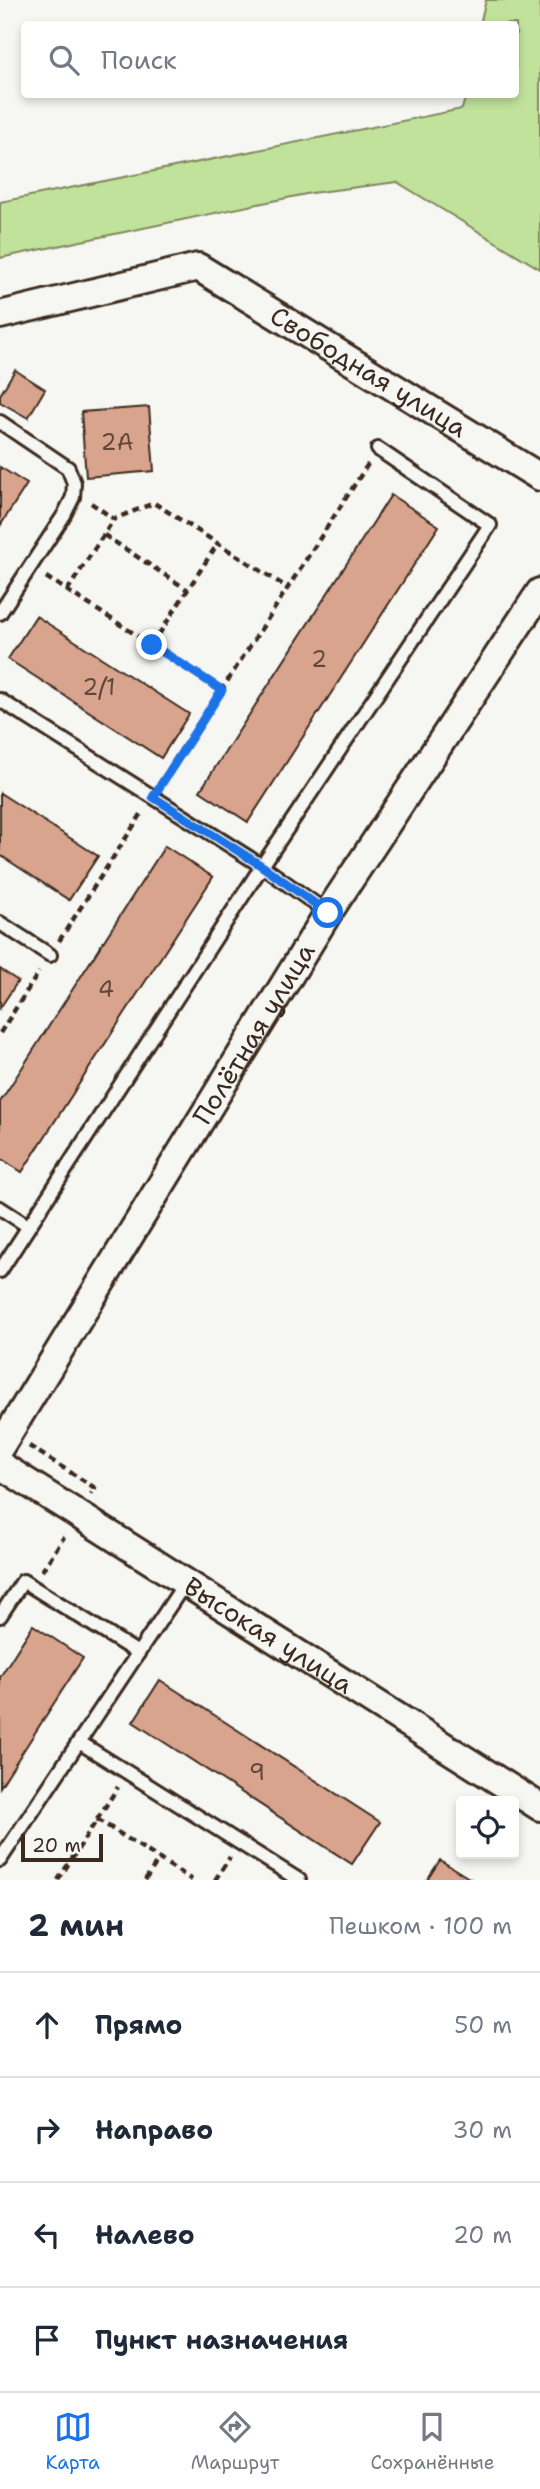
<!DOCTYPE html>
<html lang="ru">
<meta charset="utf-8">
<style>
:root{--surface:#fff;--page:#f6f6f7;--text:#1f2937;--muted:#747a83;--line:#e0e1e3;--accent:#1a73e8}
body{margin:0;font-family:"Shantell Sans",sans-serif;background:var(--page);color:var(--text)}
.controls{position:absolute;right:21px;bottom:21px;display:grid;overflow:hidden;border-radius:7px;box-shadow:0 4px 10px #0003}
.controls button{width:63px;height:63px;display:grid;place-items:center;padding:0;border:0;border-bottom:2px solid var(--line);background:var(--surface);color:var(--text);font:35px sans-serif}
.scale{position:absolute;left:21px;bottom:18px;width:82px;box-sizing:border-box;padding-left:7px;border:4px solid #3b2a1e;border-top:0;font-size:19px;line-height:24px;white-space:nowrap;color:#3b2a1e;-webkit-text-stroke:5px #f6f6f2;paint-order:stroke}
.stop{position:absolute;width:21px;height:21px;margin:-16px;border:5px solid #1a73e8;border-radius:50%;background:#fff}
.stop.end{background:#1a73e8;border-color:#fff;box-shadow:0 2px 7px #0008}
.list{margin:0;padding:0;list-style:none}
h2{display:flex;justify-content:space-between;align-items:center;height:91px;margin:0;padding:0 28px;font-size:30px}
h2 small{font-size:23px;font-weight:400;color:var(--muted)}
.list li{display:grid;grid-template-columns:46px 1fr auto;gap:21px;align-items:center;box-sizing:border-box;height:105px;padding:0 28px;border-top:2px solid var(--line)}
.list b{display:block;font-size:26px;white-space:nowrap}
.list em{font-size:23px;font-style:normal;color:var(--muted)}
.icon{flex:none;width:38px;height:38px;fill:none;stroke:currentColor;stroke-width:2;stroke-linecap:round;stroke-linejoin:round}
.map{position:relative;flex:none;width:540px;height:1880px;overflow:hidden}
.search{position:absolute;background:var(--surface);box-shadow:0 4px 10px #0003;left:21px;right:21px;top:21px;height:77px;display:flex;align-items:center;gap:18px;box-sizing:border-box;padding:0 24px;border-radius:7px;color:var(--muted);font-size:26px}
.sheet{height:511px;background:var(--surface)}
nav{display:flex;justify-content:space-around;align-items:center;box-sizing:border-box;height:98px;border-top:2px solid var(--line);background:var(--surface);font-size:19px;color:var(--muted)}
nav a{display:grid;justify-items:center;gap:4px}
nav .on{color:var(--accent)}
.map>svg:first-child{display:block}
</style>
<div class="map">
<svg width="540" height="1880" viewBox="0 0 540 1880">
<rect width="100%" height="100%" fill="#f6f6f2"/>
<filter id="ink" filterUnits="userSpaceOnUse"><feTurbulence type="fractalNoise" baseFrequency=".0143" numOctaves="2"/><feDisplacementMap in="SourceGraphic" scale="14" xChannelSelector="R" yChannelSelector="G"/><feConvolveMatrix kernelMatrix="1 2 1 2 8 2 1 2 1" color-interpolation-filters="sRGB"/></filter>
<g filter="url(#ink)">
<polygon fill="#c1e29a" stroke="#7e865c" stroke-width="2" points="486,0 540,0 540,269 397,182 311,193 0,258 0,202 462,109 466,95 516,94 516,24 480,24"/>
<g fill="#d9a48e" stroke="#3b2a1e" stroke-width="2">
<polygon points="15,370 45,389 28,418 0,402 0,395"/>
<polygon points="149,407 154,471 86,477 81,412"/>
<polygon points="0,467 27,484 0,526"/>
<polygon points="391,495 439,526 248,822 200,791"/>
<polygon points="36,616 189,714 161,758 8,659"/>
<polygon points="0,793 98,856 69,900 0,855"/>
<polygon points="165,846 213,877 22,1172 0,1158 0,1102"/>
<polygon points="0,969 18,981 0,1008"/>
<polygon points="33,1625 83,1658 0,1787 0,1677"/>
<polygon points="160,1680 380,1822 352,1864 133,1722"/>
<polygon points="440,1860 472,1880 427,1880"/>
</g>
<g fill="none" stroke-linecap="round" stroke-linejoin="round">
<defs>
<g id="lane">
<polyline points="0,422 68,468 74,483 73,497 64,515 0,613"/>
<polyline points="0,700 262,866 328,913"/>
<polyline points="0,923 50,955"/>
<polyline points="0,1208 28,1226"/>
<polyline points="0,1271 262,866 490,525 378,449"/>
<polyline points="0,1616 23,1581 138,1653"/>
<polyline points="79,1742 299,1880"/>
<polyline points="0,1860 185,1583"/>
</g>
<g id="street">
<path id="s1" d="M 0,315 L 198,267 L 540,477"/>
<path id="s2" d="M 0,1447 L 328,913 L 540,592"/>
<path id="s3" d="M 0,1465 L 540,1807"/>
</g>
</defs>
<use href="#lane" stroke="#3b2a1e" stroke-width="18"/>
<use href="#street" stroke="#3b2a1e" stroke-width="32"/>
<g stroke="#3b2a1e" stroke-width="4.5" stroke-dasharray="7 5" stroke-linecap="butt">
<polyline points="91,503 114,519 154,503 288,588"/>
<polyline points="104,535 188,590"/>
<polyline points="46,577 222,690"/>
<polyline points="67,591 114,519"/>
<polyline points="152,645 218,543"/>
<polyline points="162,782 368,464"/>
<polyline points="59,941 142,813"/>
<polyline points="0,1033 39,972"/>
<polyline points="29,1446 95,1488 91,1494"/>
<polyline points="42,1571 64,1537"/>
<polyline points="97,1819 192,1880"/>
<polyline points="58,1880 118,1787"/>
<polyline points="145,1880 159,1859"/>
<polyline points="215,1880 230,1857"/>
</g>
<use href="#lane" stroke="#f6f6f2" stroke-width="12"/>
<use href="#street" stroke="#f6f6f2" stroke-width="26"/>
</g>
</g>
<g fill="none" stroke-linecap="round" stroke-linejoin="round" filter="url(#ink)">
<polyline stroke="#1a73e8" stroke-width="9" points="152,645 222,690 153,797 262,866 328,913"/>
</g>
<g text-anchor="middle" stroke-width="6" stroke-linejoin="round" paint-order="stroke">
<g font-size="23" fill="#62483a">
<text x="117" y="450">2А</text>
<text x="319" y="667">2</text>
<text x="99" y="695">2/1</text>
<text x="106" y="997">4</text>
<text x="257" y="1780">9</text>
</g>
<g font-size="26" fill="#3b2a1e" stroke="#f6f6f2">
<text dy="9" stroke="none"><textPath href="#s1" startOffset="404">Свободная улица</textPath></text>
<text dy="9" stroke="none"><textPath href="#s2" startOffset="485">Полётная улица</textPath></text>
<text dy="9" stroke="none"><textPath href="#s3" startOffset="318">Высокая улица</textPath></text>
</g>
</g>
</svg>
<div class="controls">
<button><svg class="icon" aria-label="locate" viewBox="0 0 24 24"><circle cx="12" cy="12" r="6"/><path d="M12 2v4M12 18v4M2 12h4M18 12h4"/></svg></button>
</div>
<div class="scale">20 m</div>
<div class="stop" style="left:328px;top:913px"></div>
<div class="stop end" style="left:152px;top:645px"></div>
<div class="search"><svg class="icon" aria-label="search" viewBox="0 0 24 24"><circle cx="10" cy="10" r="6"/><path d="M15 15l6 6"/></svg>Поиск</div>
</div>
<section class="sheet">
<h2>2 мин<small>Пешком · 100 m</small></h2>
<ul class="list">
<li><svg class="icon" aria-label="ahead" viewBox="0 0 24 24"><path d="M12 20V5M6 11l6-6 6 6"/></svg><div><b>Прямо</b></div><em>50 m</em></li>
<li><svg class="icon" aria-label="right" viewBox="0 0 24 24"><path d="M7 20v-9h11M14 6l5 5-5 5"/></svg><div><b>Направо</b></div><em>30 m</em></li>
<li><svg class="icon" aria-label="left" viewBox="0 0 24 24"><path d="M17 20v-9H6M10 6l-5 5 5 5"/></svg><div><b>Налево</b></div><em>20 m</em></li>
<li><svg class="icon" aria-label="arrive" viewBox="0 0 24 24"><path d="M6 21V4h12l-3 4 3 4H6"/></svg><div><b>Пункт назначения</b></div></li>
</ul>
</section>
<nav>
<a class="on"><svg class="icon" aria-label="map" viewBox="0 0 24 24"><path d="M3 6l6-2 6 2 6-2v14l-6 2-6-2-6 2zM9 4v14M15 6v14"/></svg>Карта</a>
<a><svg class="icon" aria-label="directions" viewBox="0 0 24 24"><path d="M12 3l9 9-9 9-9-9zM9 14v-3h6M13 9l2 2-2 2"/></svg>Маршрут</a>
<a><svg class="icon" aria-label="saved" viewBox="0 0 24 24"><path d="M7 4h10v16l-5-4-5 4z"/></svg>Сохранённые</a>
</nav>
